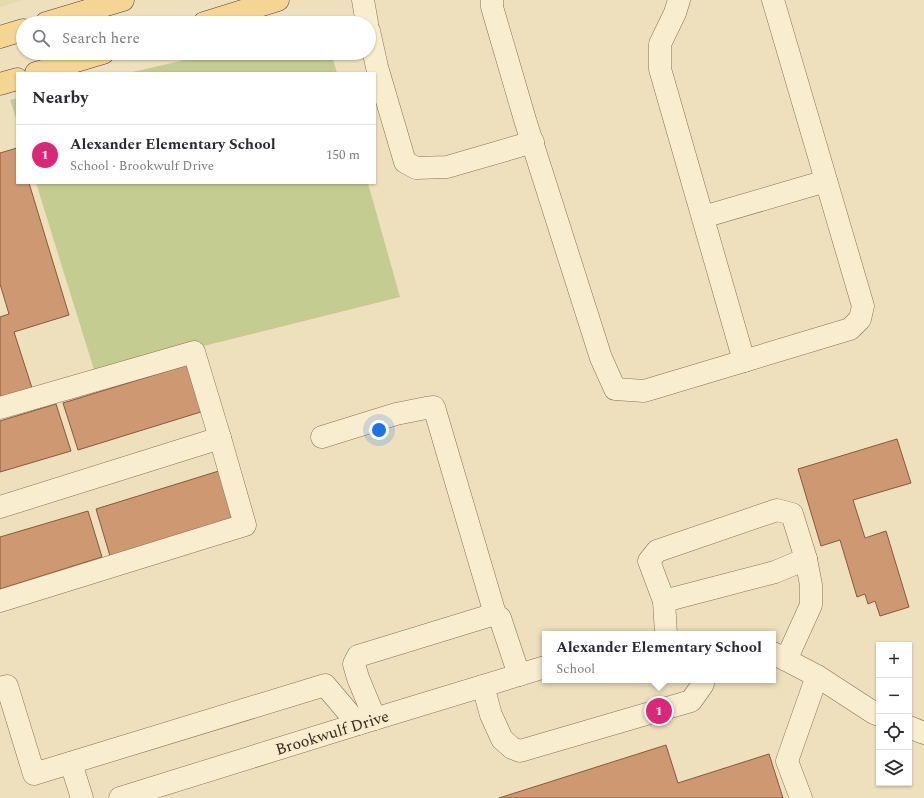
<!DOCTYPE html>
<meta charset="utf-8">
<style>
:root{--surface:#fff;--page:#f7f7f7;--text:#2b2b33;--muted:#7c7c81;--line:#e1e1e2;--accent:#db2777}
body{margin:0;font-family:Spectral,serif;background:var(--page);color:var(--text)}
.controls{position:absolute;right:12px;bottom:12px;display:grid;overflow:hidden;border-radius:0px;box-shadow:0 1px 3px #0004}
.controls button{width:36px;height:36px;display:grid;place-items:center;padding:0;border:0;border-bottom:1px solid var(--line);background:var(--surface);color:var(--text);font:20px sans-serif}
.you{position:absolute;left:379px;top:430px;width:14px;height:14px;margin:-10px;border:3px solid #fff;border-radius:50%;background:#1a73e8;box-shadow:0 0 0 6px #1a73e833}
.badge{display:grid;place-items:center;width:26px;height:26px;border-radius:50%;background:var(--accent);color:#fff;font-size:13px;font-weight:700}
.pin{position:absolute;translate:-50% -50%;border:2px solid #fff;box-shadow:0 1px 4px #0006}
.popup{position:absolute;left:542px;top:631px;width:234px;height:52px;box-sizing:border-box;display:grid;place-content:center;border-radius:0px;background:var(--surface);filter:drop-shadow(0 1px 3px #0005);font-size:13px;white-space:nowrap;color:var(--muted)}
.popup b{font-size:15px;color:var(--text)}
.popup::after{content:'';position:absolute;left:50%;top:100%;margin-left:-8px;border:8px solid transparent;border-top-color:var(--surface)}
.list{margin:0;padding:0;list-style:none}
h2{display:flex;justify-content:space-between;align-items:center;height:52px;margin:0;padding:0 16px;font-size:17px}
h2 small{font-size:13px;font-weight:400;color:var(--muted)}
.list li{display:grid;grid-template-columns:26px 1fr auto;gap:12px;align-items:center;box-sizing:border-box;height:60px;padding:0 16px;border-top:1px solid var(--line)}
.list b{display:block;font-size:15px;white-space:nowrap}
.list p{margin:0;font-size:13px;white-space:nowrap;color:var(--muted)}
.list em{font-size:13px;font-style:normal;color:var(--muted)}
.icon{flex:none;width:22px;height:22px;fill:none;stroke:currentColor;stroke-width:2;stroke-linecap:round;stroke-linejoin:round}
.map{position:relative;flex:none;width:924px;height:798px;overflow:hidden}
.search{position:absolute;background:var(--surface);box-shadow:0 1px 3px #0004;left:16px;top:16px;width:360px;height:44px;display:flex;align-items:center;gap:10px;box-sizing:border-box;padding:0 14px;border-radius:22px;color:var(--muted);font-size:15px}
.panel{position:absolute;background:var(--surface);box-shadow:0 1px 3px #0004;left:16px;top:72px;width:360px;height:112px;border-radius:0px}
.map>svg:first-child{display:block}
</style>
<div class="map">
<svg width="924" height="798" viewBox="0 0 924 798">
<rect width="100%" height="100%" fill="#efe0bd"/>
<polygon fill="#e4dbaa" points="0,0 23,0 0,7"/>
<g fill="#c5cc91">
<polygon points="216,53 331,53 337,73 128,73"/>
<polygon points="17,98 17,121 10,100"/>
<polygon points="36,183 368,183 400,297 95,373"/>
</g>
<g fill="#ce9872" stroke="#86593b">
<polygon points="17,148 17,183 29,183 69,315 14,332 32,388 0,398 0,317 9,314 0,284 0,153"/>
<polygon points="190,364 204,411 78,450 63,403"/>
<polygon points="56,404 71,451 0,472 0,421"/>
<polygon points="897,439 911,483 853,500 865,538 886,531 909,607 880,616 875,601 868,604 865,594 857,597 840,540 821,546 798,469"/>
<polygon points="222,470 237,517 110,556 96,509"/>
<polygon points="88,511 102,557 0,589 0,537"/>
<polygon points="666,745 678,783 769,754 783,798 499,798"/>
</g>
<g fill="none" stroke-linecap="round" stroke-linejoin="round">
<defs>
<g id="minor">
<polyline points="363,0 367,23"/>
<polyline points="492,0 492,7 526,123 601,358 615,389 644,391 744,361 660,69 660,44 675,13 679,0"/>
<polyline points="369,31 377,67 405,162 416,168 447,167 533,142"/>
<polyline points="703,217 826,181"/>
<polyline points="744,361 850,329 860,319 863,306 773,0"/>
<polyline points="0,408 194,352 220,438 245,525 0,601"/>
<polyline points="322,437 396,414 426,408 434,407 495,614"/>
<polyline points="0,507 220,438"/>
<polygon points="777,510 792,514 806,559 775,572 664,601 649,561 657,551"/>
<polyline points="664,601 666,634"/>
<polyline points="773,653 817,676 874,713 879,715"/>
<polyline points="786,660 811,605 811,585 806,559"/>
<polyline points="483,686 491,715 502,739 512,748 520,751 691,701 703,684 703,680"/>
<polyline points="0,688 7,686 34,774 325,685 358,724"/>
<polyline points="375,719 358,678 354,664 358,656 495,614 500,618 519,675"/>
<polyline points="909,727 924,733"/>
<polyline points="71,763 82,798"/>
<polyline points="120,798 358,724 545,667"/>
<polyline points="801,798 787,761 817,676"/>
</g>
<g id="major">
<polyline points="46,23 123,0"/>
<polyline points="204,23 278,0"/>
<polyline points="0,37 23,30"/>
<polyline points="36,73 103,53"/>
<polyline points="0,84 17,79"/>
</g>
</defs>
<use href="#minor" stroke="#877056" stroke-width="23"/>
<use href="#major" stroke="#543e2b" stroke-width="23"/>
<use href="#minor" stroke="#f9edd0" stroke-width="22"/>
<use href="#major" stroke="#f4d692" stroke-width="22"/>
</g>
<g text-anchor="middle" stroke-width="3" stroke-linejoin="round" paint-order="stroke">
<g font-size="16" fill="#35281b" stroke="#f6eacd">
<text transform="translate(332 732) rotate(-17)" y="6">Brookwulf Drive</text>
</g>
</g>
</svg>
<div class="controls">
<button>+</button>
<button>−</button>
<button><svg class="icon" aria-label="locate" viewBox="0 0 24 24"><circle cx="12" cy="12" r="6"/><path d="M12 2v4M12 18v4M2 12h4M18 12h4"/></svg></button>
<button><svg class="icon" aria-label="layers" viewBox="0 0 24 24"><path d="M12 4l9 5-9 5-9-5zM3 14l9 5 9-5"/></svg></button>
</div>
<div class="you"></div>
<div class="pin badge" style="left:659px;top:711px">1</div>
<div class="popup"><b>Alexander Elementary School</b>School</div>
<div class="search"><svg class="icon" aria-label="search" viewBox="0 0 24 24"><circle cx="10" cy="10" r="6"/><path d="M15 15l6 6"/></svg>Search here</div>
<section class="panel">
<h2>Nearby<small></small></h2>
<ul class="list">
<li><span class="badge">1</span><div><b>Alexander Elementary School</b><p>School · Brookwulf Drive</p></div><em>150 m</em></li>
</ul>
</section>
</div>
